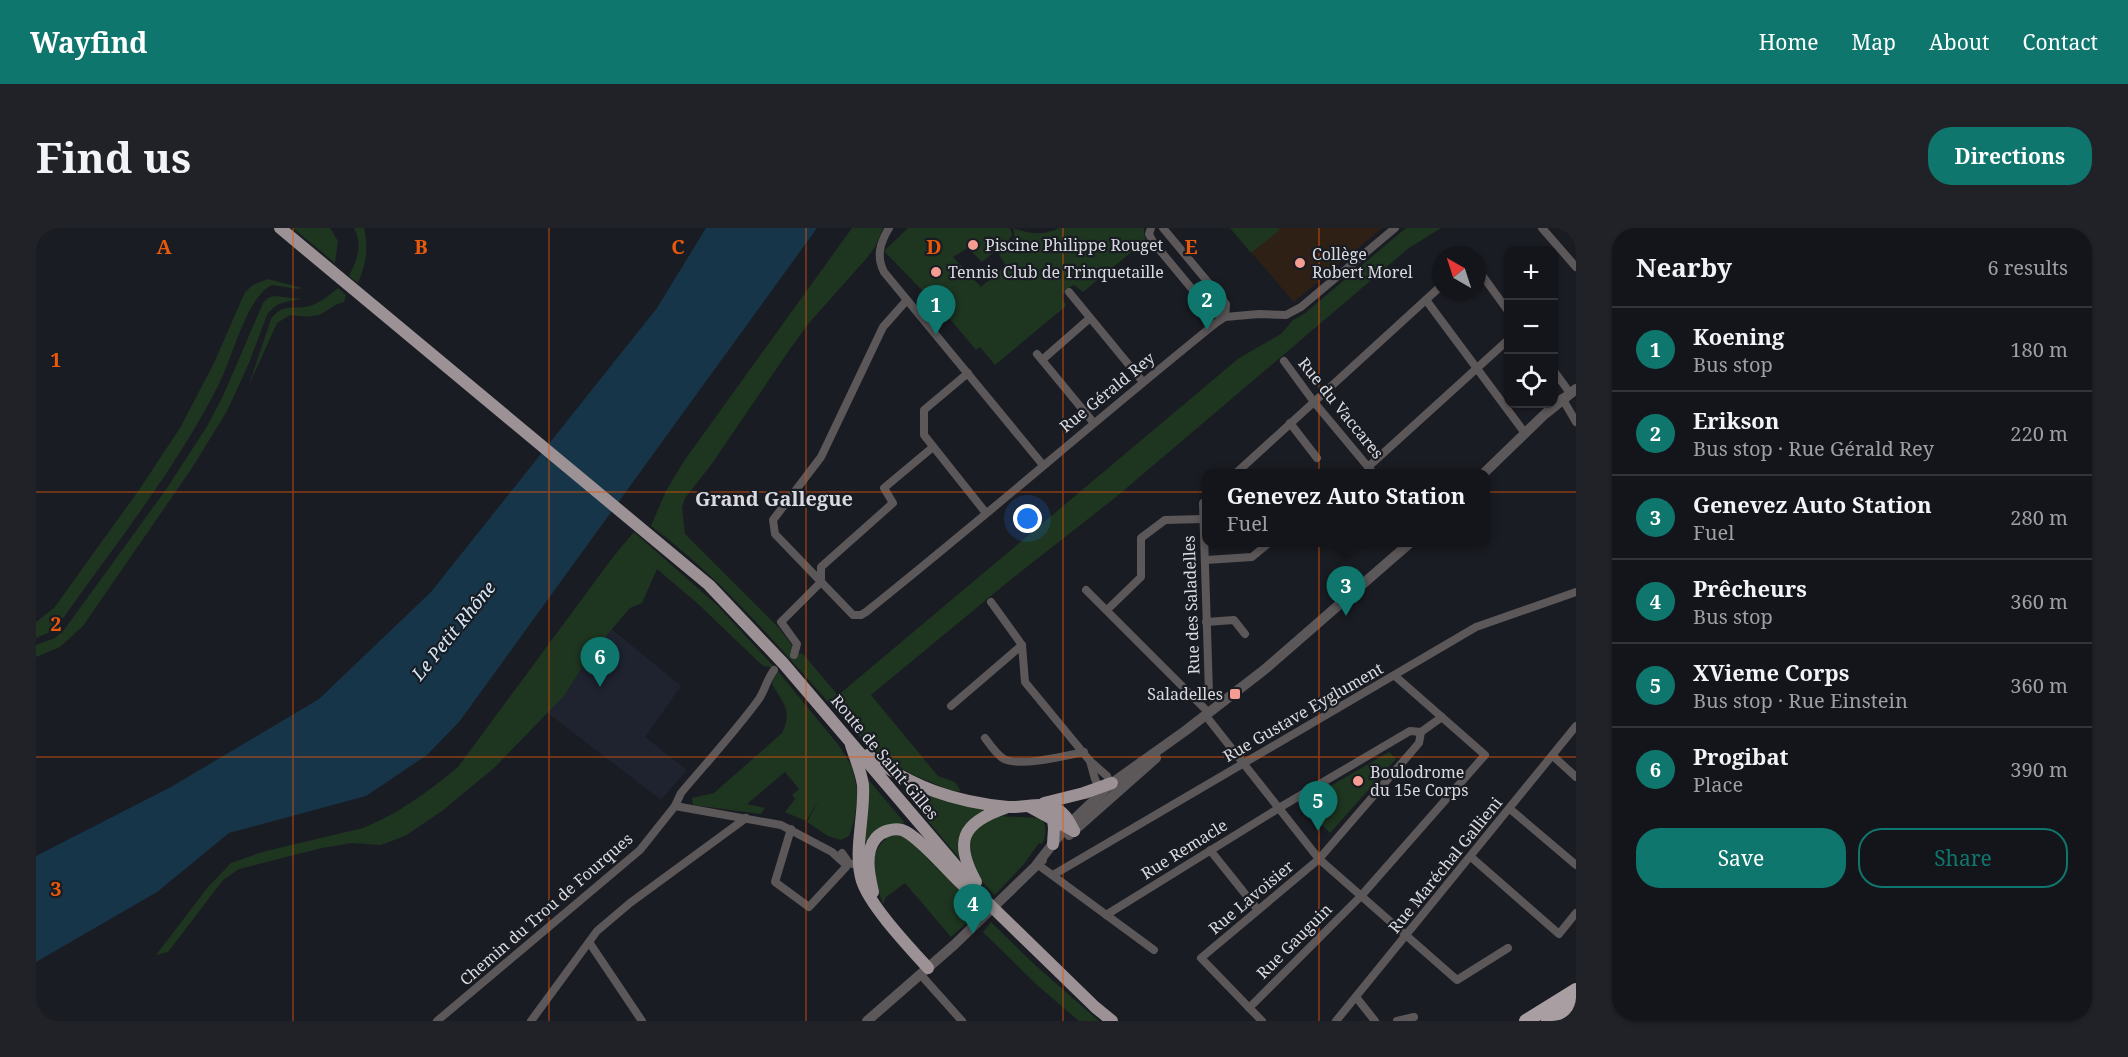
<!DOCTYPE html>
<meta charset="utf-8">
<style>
:root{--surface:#14151a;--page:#212227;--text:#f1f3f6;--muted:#9d9fa2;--line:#333439;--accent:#0f766e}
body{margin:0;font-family:"Noto Serif",serif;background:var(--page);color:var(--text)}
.controls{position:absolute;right:18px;top:18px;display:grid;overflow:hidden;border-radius:12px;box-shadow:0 2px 4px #0004}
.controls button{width:54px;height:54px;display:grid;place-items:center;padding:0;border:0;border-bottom:2px solid var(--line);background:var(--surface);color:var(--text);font:30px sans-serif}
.compass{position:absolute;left:1396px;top:18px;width:54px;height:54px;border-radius:50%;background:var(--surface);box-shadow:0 2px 4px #0004;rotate:321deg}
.you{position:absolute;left:992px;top:291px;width:21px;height:21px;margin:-15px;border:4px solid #fff;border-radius:50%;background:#1a73e8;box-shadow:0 0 0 9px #1a73e833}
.badge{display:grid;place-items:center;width:39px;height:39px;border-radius:50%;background:var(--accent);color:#fff;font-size:20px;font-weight:700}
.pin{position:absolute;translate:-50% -50px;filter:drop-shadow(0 2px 3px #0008)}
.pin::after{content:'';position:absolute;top:32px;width:21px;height:18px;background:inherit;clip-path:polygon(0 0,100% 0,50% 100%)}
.popup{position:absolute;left:1166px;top:241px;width:288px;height:78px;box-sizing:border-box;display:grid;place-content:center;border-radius:12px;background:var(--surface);filter:drop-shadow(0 2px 4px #0005);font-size:20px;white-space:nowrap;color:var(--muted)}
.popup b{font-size:22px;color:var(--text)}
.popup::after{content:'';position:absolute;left:50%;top:100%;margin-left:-12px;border:12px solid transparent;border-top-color:var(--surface)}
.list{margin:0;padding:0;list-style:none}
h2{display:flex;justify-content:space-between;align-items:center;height:78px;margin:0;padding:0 24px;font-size:26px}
h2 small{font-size:20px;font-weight:400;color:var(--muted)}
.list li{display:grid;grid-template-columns:39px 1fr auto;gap:18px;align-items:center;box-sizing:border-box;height:84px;padding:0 24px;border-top:2px solid var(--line)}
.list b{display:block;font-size:22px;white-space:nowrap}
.list p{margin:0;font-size:20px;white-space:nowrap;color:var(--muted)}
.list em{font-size:20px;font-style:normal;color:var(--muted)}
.actions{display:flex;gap:12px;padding:18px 24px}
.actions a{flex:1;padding:14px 0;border:2px solid var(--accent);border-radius:24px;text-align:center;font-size:21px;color:var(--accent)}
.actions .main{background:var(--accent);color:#fff}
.icon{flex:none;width:33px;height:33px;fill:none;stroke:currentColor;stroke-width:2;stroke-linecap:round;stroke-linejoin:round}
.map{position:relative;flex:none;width:1540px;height:793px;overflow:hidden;border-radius:24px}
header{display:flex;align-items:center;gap:36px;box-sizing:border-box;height:84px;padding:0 30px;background:var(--accent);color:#fff}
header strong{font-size:28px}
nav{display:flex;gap:33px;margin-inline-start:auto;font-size:21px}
.intro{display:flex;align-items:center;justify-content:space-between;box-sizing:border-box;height:144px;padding:0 36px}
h1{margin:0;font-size:42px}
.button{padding:15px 27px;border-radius:24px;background:var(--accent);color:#fff;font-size:21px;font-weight:700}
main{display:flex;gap:36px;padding:0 36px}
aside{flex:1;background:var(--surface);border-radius:24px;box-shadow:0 2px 4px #0004}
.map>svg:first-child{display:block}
</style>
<header>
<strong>Wayfind</strong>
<nav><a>Home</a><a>Map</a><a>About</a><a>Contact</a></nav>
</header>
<div class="intro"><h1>Find us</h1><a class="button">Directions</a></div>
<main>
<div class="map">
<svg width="1540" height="793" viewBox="0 0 1540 793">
<rect width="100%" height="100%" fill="#1a1c23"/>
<polygon fill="#1f2330" points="573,399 645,458 609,509 651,542 625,572 503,478"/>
<polygon fill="#2e2015" points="1194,0 1346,0 1258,74"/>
<g fill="#1e3520">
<polygon points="257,0 294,0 302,13 299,35"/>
<path d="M 318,0 L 328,0 C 333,21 330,35 322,55 L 313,48 C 321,32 327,17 318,0 Z"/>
<path d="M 816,0 L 847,0 L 839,19 L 830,31 L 773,95 L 754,121 L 675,237 L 649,270 L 646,279 L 649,306 L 742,399 L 762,425 L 767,426 L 800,465 L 800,469 L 1203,130 L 1245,106 L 1257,92 L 1268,86 L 1370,0 L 1405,0 L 1373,20 L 1080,269 L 973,353 L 835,467 L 902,548 L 919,554 L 925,563 L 918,564 L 875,546 L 851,531 L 827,513 C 759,439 697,359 615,298 L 630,263 L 648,233 Z"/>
<path d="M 872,0 L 974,0 L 976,7 L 967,21 L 959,23 L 946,34 L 934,22 L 930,21 L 917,29 L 945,59 L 970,37 L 963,27 C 972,19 982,13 977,0 C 993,6 1007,8 1023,0 L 1108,0 L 1108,6 L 1110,12 L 1047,64 L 1038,57 L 1030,61 L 1026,68 L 1030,78 L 959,137 L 944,119 L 940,122 L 913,90 L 848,23 Z"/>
<polygon points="1194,0 1242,0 1244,2 1215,25"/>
<path d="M 232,51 L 266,60 L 262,61 L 236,57 C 211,68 196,131 183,156 C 141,239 82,313 28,389 L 12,405 L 0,410 L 0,394 L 18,380 L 103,262 L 144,200 L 178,135 L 209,64 L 217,57 Z"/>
<path d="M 302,60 L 310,67 L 308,74 C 298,76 293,82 285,86 C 276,90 263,88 254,87 L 241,95 L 213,157 L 235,91 C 247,76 252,81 269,79 C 282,77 292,68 302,60 Z"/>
<path d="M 238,68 L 266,71 C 250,74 241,73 231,87 L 213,135 L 191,183 L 156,240 L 47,398 L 24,419 L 0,429 L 0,417 L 19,410 L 28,402 L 129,263 L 170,200 L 187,168 L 227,75 L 232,70 Z"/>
<path d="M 598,304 L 682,378 L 741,442 L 804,519 L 816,539 L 822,565 L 818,594 L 813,608 L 805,612 L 792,608 L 771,594 L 783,572 L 770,593 L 749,584 L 759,571 L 756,567 L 763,561 L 749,544 L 711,576 L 729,580 L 725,586 L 657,577 L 656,570 L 678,565 L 746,505 C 757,483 747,475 736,456 L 738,447 L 735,439 L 727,438 L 661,375 L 621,341 L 606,375 L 594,380 L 553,428 L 528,468 L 458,540 L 406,583 L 369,608 L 345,617 L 316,615 L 286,620 L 203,641 L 187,652 L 132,724 L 120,727 L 172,659 L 195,635 L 226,624 L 327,600 C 362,586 393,563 422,539 L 577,329 Z"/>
<polygon points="1353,524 1360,531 1294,605 1265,575"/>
<polygon points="831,550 868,594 867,597 830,614 829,612"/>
<path d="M 871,561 L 922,576 L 957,578 C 933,589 924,603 923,630 L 867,563 Z"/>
<path d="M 962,588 L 1004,590 C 1012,597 1010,608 1006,616 L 1003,615 L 988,636 L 959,667 C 941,651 922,623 941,600 C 946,595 956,592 962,588 Z"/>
<path d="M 857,606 L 871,610 L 944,683 L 915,709 L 869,655 L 850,669 L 847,676 C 838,651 828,622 857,606 Z"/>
<polygon points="955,694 999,737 1063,793 1043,793 1002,758 947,704"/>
</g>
<polygon fill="#173548" points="670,0 781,0 423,494 391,527 330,568 193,605 121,664 0,734 0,628 135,559 283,471 395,364 621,80"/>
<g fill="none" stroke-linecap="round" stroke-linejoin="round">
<g stroke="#5c5758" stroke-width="8">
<path d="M 853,0 C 844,15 840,28 848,44 L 1007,237"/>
<polyline points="1115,0 1113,6 1117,14 1176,85 1189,89 1190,76 1127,0"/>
<polyline points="1506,0 1540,39"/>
<polyline points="1441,40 1472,83"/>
<polyline points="1033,64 1107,154"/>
<path d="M 871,72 L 847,99 L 785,229 L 737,292 L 739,306 L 817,387 L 825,387 L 830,384 C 948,290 1062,190 1180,95 L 1189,89 L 1223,86 L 1250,87 L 1265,79 L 1359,0"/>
<polyline points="1390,72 1489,205"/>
<polyline points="1001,126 1057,194"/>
<polyline points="1006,132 1054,90"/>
<polyline points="1248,133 1278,174 1338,246"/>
<polyline points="1518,143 1534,165"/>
<polyline points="932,145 888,182 888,207 950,285"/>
<polyline points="1526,170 1540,194"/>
<polyline points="1254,195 1281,230"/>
<polyline points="1332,239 1472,112"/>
<polyline points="1199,246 1405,58"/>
<polyline points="1170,272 1167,275 1173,465 1189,473"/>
<polyline points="1170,332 1216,329 1234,314"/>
<polyline points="1050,362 1173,485"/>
<polyline points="955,374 986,417 989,454 1054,533 1071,548 1076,559"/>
<polyline points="1071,382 1105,349 1105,310 1129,292 1167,291"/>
<polyline points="1170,394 1198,392 1209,406"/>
<polyline points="758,427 761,416 745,394 785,354 785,339 857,275 848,260 897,219"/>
<polyline points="915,478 986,417"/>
<polyline points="1170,488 1283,631 1421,752 1472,720"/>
<path d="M 949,510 C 954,517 961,527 968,531 C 985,539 1029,528 1048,524"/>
<polyline points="1517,528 1540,549"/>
<polyline points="1054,533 1059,551 1065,563"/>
<polyline points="639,578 745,597 796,624 808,635 817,636 826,633"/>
<polyline points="1474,581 1540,637"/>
<polyline points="755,601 739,654 773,679 810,639 811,632 806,625"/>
<polyline points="1174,622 1222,682"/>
<polyline points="1435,629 1523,706 1540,685"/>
<polyline points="1001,636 1118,722"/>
<polyline points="1017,647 1440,399 1540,364"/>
<polyline points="1070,687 1248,577 1374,503 1385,504"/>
<polyline points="553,714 606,793"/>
<polyline points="885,747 926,793"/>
<polyline points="1320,769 1339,793"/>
<polyline points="1213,780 1325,668 1449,527 1359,448"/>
<path d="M 401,793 L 604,622 L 639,578 L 645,565 C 671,534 699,504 723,471 C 729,462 731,451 738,442"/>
<polyline points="495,793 561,703 594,675 710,590"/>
<polyline points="1226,793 1165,730 1283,631 1383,515 1385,504 1406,489"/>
<polyline points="1300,793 1540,498"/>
<polyline points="1361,793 1378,789"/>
</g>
<g stroke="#5c5758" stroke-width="10">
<polyline points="1447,246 1509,186 1540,161"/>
<polyline points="1033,607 1120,530"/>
<polyline points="1001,636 1030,599 1076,555 1149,503 1228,442 1375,314"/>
<polyline points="831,793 918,717 1006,632"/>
</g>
<g stroke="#9c9295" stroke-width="12">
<polyline points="244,0 673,357 747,435 949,672 1059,779 1076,793"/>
<path d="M 815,517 C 819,530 825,543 827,557 C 829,587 817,624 826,653 C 834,678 874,720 892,740"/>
<path d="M 832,527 C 876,559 918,574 972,579 C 988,580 1004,574 1017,579 C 1028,583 1033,593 1038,603"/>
<polyline points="1008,575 1048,565 1076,555"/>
<polyline points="994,579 1038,603"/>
<polyline points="1017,616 1018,600 1017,591"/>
<path d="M 940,654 C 918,614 925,595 969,580"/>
<path d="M 837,664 C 833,647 828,624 840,610 C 846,603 857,600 866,602 C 882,607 913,645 928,658"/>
</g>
<g stroke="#a99ea1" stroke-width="14">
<polyline points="1490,793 1540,762"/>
<polyline points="1512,793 1540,774"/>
<polyline points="1530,793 1540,787"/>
</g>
</g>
<path fill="none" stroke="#e8590c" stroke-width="1.5" stroke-opacity="0.55" d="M 257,0 L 257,793M 513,0 L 513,793M 770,0 L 770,793M 1027,0 L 1027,793M 1283,0 L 1283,793M 0,264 L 1540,264M 0,529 L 1540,529"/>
<g fill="#f59c93" stroke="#1a1c23" stroke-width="2">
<circle cx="937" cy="17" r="6"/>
<circle cx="1264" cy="35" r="6"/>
<circle cx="900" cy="44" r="6"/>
<rect x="1193" y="460" width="12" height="12" rx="3"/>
<circle cx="1322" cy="553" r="6"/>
</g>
<g text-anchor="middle" stroke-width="4.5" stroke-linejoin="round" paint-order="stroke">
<g font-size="16" fill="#d9dbe0" stroke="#1a1c23" text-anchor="start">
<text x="949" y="23">Piscine Philippe Rouget</text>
<text x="1276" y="32">Collège<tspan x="1276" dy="18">Robert Morel</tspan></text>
<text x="912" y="50">Tennis Club de Trinquetaille</text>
<text x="1187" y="472" text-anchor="end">Saladelles</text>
<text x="1334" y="550">Boulodrome<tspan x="1334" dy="18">du 15e Corps</tspan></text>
</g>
<g font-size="16" fill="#d9dbe0" stroke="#1a1c23">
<text transform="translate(1071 164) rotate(-39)" y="6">Rue Gérald Rey</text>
<text transform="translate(1305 180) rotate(51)" y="6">Rue du Vaccares</text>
<text transform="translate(1155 377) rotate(-92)" y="6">Rue des Saladelles</text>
<text transform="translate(1267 484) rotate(-30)" y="6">Rue Gustave Eyglument</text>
<text transform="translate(849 529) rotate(50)" y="6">Route de Saint-Gilles</text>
<text transform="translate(1148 621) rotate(-32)" y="6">Rue Remacle</text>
<text transform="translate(1409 637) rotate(-51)" y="6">Rue Maréchal Gallieni</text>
<text transform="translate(1215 669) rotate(-40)" y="6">Rue Lavoisier</text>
<text transform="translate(510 681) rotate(-41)" y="6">Chemin du Trou de Fourques</text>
<text transform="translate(1258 713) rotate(-45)" y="6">Rue Gauguin</text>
</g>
<g font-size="18" font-style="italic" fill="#d2e8f8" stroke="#1a1c23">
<text transform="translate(418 403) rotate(-51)" y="6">Le Petit Rhône</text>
</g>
<g font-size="20" font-weight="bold" fill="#d9dbe0" stroke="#1a1c23">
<text x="738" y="278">Grand Gallegue</text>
</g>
</g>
<g font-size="20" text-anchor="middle" font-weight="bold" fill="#e8590c" stroke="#1a1c23" stroke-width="4.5" stroke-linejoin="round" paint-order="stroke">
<text x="128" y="26">A</text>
<text x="385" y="26">B</text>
<text x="642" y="26">C</text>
<text x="898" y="26">D</text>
<text x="1155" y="26">E</text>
<text x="20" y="139">1</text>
<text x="20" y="403">2</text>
<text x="20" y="668">3</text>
</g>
</svg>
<div class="controls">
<button>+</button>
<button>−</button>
<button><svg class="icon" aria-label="locate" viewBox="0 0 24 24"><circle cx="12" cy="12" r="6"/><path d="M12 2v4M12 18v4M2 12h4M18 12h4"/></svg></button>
</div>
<svg class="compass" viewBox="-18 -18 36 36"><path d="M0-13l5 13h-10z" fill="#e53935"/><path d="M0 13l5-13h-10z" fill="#9d9fa2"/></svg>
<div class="you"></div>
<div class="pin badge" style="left:900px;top:107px">1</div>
<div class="pin badge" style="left:1171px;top:102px">2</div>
<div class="pin badge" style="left:1310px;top:388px">3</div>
<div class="popup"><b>Genevez Auto Station</b>Fuel</div>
<div class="pin badge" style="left:937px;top:706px">4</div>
<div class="pin badge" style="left:1282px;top:603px">5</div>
<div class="pin badge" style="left:564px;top:459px">6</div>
</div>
<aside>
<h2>Nearby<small>6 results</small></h2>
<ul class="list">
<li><span class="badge">1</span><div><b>Koening</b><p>Bus stop</p></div><em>180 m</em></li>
<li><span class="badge">2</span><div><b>Erikson</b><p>Bus stop · Rue Gérald Rey</p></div><em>220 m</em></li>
<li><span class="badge">3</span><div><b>Genevez Auto Station</b><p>Fuel</p></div><em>280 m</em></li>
<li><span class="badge">4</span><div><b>Prêcheurs</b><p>Bus stop</p></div><em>360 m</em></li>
<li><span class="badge">5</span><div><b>XVieme Corps</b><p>Bus stop · Rue Einstein</p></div><em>360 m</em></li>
<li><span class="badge">6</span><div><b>Progibat</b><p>Place</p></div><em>390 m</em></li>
</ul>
<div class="actions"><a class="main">Save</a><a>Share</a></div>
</aside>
</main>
